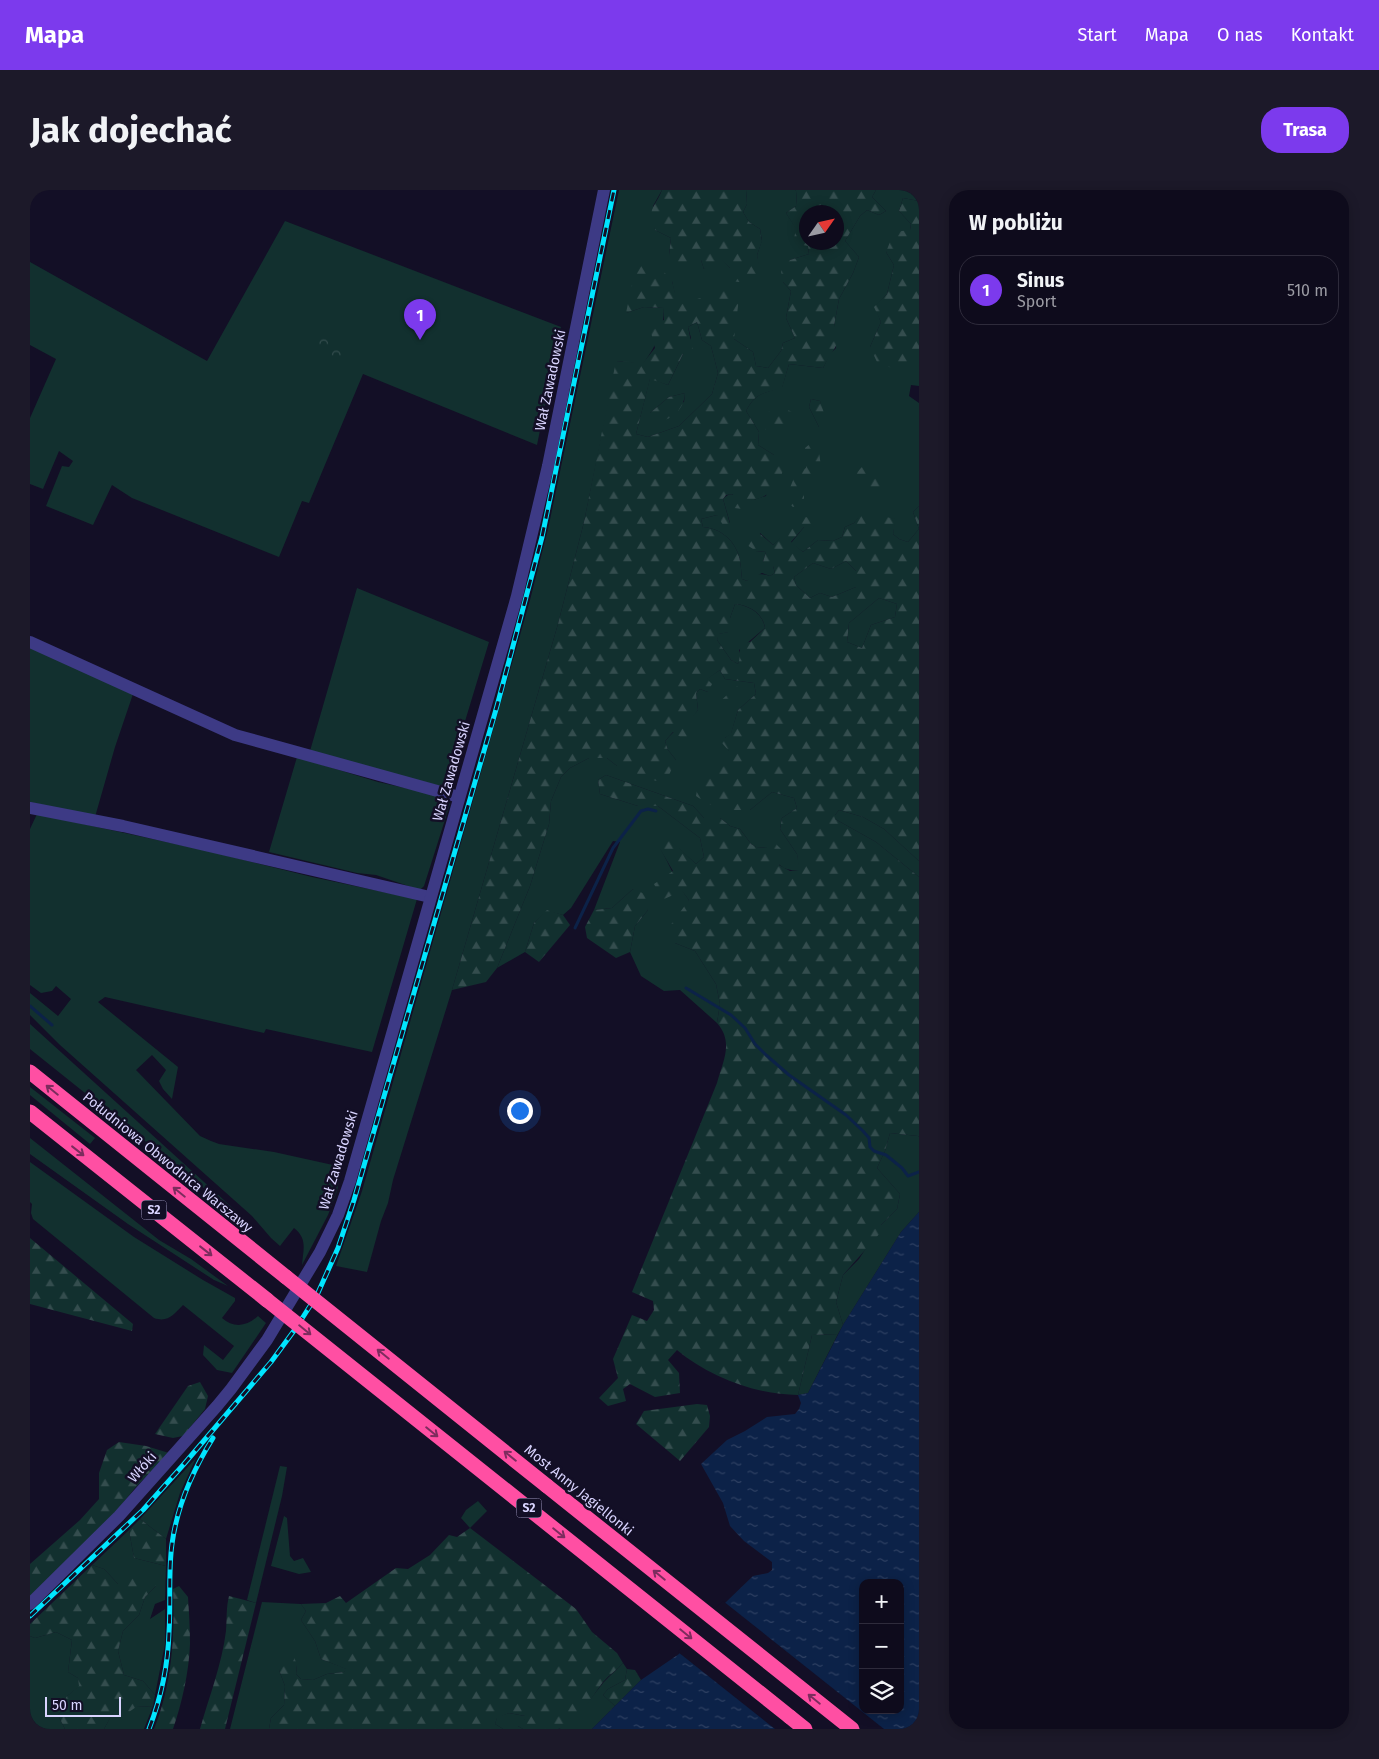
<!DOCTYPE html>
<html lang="pl">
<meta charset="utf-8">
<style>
:root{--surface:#0e0b1c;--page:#1c1929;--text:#f1f3f6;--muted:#9b9ba3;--line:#2e2b3b;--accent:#7c3aed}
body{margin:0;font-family:"Fira Sans",sans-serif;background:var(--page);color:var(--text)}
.controls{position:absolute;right:15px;bottom:15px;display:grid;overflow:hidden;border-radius:10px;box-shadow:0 2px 12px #0003}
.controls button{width:45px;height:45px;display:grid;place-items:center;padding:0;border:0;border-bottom:1px solid var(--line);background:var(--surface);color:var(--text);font:25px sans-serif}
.compass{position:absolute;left:769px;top:15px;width:45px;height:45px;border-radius:50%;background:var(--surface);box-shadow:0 2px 12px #0003;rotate:56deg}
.scale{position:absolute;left:15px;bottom:12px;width:76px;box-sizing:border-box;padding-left:5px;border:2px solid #d9d4ff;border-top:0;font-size:14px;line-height:18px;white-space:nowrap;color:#d9d4ff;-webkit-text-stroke:4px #130f26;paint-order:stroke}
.you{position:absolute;left:489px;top:920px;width:18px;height:18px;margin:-12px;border:4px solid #fff;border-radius:50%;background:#1a73e8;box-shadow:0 0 0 8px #1a73e833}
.badge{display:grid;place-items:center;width:32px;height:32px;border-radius:50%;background:var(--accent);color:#fff;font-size:16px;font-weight:700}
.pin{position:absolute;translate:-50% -41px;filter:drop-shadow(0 1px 2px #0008)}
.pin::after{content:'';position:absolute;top:26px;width:18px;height:15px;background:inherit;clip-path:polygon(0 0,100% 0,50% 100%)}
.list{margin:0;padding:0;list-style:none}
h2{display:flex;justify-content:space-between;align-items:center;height:65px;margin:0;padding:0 20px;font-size:21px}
h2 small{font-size:16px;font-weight:400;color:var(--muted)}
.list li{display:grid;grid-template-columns:32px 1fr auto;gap:15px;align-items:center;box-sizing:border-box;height:70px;margin:0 10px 10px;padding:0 10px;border:1px solid var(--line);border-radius:20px}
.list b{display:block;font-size:19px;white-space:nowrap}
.list p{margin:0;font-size:16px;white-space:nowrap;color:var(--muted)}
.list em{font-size:16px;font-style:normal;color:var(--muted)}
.icon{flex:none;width:28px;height:28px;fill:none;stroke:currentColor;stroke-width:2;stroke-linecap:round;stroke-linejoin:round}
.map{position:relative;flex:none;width:889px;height:1539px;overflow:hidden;border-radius:20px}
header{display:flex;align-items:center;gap:30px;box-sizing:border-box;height:70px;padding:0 25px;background:var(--accent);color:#fff}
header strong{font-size:24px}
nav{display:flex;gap:28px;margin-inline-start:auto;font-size:18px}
.intro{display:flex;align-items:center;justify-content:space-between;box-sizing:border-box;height:120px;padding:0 30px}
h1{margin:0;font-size:35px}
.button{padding:12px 22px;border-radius:20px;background:var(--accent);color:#fff;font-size:18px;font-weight:700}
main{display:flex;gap:30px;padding:0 30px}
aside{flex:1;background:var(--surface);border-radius:20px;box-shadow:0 2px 12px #0003}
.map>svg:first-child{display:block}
</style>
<header>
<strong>Mapa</strong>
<nav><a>Start</a><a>Mapa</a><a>O nas</a><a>Kontakt</a></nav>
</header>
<div class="intro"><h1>Jak dojechać</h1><a class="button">Trasa</a></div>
<main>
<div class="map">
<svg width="889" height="1539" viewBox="0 0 889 1539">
<defs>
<pattern id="forest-firs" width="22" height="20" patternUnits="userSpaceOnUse" patternTransform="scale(1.25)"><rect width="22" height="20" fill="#12302f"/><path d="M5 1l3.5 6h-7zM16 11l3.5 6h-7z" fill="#344d4e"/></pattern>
<pattern id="park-crowns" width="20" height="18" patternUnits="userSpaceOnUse" patternTransform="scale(1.25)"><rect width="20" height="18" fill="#12302f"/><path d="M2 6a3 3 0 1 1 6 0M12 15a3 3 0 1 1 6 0" fill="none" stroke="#344d4e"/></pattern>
<pattern id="water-ripples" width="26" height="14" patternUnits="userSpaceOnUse" patternTransform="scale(1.25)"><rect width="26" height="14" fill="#0c2248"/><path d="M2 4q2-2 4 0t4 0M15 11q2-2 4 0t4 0" fill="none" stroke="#2f4163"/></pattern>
</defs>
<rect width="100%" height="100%" fill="#130f26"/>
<g fill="#12302f" fill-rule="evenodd">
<path d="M 589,0 L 632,0 L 623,16 L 625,40 L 641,48 L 639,65 L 671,70 L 674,79 L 690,67 L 700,78 L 729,79 L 727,65 L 732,50 L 730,39 L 719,32 L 713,22 L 717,14 L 716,0 L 765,0 L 767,1 L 766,16 L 756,23 L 778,56 L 779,64 L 760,70 L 753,92 L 761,101 L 756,128 L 765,148 L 753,153 L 751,161 L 738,178 L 726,176 L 723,162 L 704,149 L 647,115 L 642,91 L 596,123 L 614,117 L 634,118 C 634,140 626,156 613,174 L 587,171 L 554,332 L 528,434 L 422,800 L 363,990 L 358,1013 L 351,1031 L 337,1082 L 306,1076 L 332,1001 L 500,410 L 518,339 Z"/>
<path d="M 846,0 L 889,0 L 889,11 L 873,8 L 869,21 L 881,34 L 880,40 L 856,62 L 864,75 L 857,104 L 845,117 L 851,132 L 840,157 L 889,173 L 889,196 L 881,195 L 879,206 L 889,213 L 889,316 L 883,322 L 889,339 L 878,352 L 869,349 L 863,344 L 865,329 L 829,327 L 824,333 L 815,337 L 812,347 L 803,351 L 788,350 L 773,362 L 761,353 L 774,337 L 783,337 L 784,328 L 751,348 L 743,355 L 730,343 L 726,361 L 736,362 L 733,372 L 743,376 L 745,383 L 740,386 L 732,383 L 717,391 L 712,389 C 711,381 711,369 707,361 C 701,347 688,338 673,337 L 671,329 L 687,325 L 700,333 L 693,309 C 703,298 708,309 719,310 C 724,311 731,307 736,306 L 744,265 L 728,255 L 729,242 L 716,221 C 726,202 733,204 752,197 L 759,174 L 793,178 L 800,164 L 806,158 L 804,136 L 809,109 L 823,83 L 829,67 L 815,51 L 830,26 L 837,20 L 849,25 L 856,21 L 842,7 ZM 781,209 L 790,211 L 795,237 L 789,237 L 779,217 Z"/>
<polygon points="255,31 531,137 507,255 333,184 279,313 272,311 249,367 102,308 82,295 63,335 16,316 32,276 39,277 43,271 29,261 13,299 0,294 0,228 26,169 0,155 0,72 177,171"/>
<path d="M 667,132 L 672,150 L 681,156 L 688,183 L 682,204 L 649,236 L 618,247 L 606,244 L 620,188 L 638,195 L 661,148 L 658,137 ZM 655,203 L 654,212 L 620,223 L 639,207 Z"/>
<polygon points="816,371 826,381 826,397 802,407 790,403 780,408 766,395 764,387 783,373 801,379"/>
<polygon points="327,398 459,452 423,571 417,598 280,561"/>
<polygon points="849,408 867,414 865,427 841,435 832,458 817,452 819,433"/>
<path d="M 705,414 C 718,415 733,423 735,438 L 709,460 L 711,466 L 708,474 L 701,470 L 687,450 L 688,444 L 698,442 L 700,428 Z"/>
<polygon points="0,456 103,504 85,557 65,627 0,612"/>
<path d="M 690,480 L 695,489 L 724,493 L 726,504 L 708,520 L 701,544 L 695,548 L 699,561 L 699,572 L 720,620 L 742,602 L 764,608 L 767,618 L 752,628 L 750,639 L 767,664 L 770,680 C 750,682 747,672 737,658 L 726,657 L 721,654 L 710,639 L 700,636 L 690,628 L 674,628 L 663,616 L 576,585 L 568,590 L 570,604 L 608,616 L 628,616 L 670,648 L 674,667 L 666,674 L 637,648 L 630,658 C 640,675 647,695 659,710 L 645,753 L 665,761 L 686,794 L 690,814 L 687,833 L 650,800 L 634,801 L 611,786 L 600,762 L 605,736 L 618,720 L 603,699 L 582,718 L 564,720 L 590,652 L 583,651 L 541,718 L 533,725 L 517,721 L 504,733 L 495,762 L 467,778 L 500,696 L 519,634 L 521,611 L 531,587 L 540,578 L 559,568 L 577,568 L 587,576 L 646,570 L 638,560 L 635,551 C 645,539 658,532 668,520 L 666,503 L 670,499 L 678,502 L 676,489 Z"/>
<polygon points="267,567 348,592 416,607 420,614 394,696 390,700 346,685 327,683 239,662"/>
<polygon points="809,620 833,627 854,639 889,671 889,687 846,652 805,629 805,625"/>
<path d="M 7,624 L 178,661 L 282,687 L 387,709 L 342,862 L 236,839 L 234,843 L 75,807 L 68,812 L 148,877 L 142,909 L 133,899 L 129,891 L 136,880 L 122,865 L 106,880 L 170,946 L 181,951 L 189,954 L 244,962 L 312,977 L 307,1001 L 298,1025 L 272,1075 C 273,1060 278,1049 264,1038 L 250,1056 L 241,1048 L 222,1026 L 30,855 L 0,825 L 0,803 L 28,826 L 41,809 L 26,796 L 22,801 L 11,803 L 0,795 L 0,639 Z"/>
<polygon points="0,834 217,1031 215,1031 0,859"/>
<polygon points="0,897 65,948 60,954 0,905"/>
<polygon points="860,943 888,946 889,947 889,1022 871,1042 813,1135 806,1112 813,1085 829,1069 851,1035 867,1019 870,1004 847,978 855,961"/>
<polygon points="0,948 129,1050 161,1069 198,1096 184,1090 98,1034 0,964"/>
<path d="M 0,972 L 104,1047 L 173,1090 L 205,1108 L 205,1111 L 192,1128 C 203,1138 217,1137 228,1126 L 236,1133 L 202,1183 L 187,1180 L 173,1165 L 174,1155 L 193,1170 L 204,1156 L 153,1115 C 144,1124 138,1133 124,1128 L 3,1029 L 1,1023 L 2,1014 L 0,1012 Z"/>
<polygon points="808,1144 778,1203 768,1205 782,1145"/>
<polygon points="166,1268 150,1303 136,1349 110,1329"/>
<polygon points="250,1276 257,1277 252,1306 226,1413 217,1410"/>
<polygon points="448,1311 457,1321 440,1338 431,1328 436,1320"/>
<polygon points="254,1326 257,1328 260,1366 264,1371 273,1368 281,1382 269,1384 241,1376"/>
<polygon points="99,1340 104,1368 136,1376 135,1410 125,1414 120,1429 135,1419 135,1454 125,1505 113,1491 94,1485 88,1461 93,1441 109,1425 115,1407 126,1396 88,1394 74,1379 62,1375"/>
<polygon points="232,1412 271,1414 276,1421 271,1430 285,1451 291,1469 317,1479 314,1482 297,1484 283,1490 271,1489 266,1484 267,1475 249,1480 255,1496 254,1515 241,1528 239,1539 200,1539"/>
<polygon points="26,1442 42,1450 38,1482 48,1488 50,1496 36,1507 37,1517 28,1525 35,1539 0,1539 0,1446 5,1448"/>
<path d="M 593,1473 L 597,1479 L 595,1490 L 578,1499 L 573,1505 L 585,1516 L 562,1539 L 529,1539 C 548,1529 559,1510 573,1493 C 579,1486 587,1480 593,1473 Z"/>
<polygon points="89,1511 106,1517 123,1516 114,1539 74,1539"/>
<polygon points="479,1523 495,1526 495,1529 488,1536 493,1539 473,1539 465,1534 467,1527"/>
</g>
<g fill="url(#forest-firs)" fill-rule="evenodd">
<path d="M 632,0 L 716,0 L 717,14 L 713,22 L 719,32 L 730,39 L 732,51 L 727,65 L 730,79 L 719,93 L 700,91 L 700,78 L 690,68 L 684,76 L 674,79 L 671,70 L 662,80 L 647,77 L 639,65 L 641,48 L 625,40 C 617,16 624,20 632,0 Z"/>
<path d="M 765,0 L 846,0 L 842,7 L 856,21 L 849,25 L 837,20 L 830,26 L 815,51 L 829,67 L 823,83 L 809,109 L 804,136 L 811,144 C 807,157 799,166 793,178 L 759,174 L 752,198 C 733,204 726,202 716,221 L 729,242 L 728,255 L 744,265 L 753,279 C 751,290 747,299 736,305 C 725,312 723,306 713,319 L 704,318 L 703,304 L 696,305 L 693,309 L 700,334 L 693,335 L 687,325 L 671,329 L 673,337 C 688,338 701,347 707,361 C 711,369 711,381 712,389 L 717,391 C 724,383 730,383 740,386 L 745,383 L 743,376 L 735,376 L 733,372 L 736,362 L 726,361 L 717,355 L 720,344 L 729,343 L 743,355 L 750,348 L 751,336 L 766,326 L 784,328 L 787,333 L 783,337 L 774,337 L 761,352 L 773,362 L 788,350 L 803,351 L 812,347 L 815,337 L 824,333 L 832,322 L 866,329 L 863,344 L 869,349 L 878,352 L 889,339 L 883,322 L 889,316 L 889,671 L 854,639 L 833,627 L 809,620 L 805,625 L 805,629 L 846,652 L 889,687 L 889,947 L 888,946 L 860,943 L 855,961 L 847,978 L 870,1004 L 867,1019 L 851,1035 L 851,1042 L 813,1085 L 806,1112 L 813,1135 L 808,1144 L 782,1145 L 768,1205 C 727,1205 679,1187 647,1160 L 638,1170 L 649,1183 L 650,1203 L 625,1207 L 600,1194 L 593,1199 L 596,1211 L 578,1216 L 569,1208 L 588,1188 L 583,1169 L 602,1125 L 617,1131 L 624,1120 L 623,1111 L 602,1102 L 687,893 C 693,871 704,852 687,833 L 690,814 L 686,794 L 665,761 L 645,753 L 637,740 L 659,710 L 652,701 L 632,710 L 624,694 L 643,681 L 629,657 L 637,647 L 666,674 L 674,667 L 670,648 L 628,616 L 608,616 L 570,604 L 568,590 L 576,585 L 663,616 L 674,628 L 690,628 L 700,636 L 710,639 L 721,654 L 726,657 L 737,658 L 744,652 L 755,663 L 749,675 L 760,681 L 769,680 L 767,664 L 750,639 L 752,628 L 767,618 L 764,608 L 742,602 L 720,620 L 697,620 L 676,613 L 666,606 L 668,595 L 686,574 L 699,571 L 699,561 L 692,553 L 695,548 L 701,543 L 708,520 L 726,504 L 724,493 L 695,489 L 690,480 L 677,489 L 682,494 L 678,502 L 670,499 L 666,503 L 668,520 L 661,529 L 664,545 C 655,551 651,548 643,542 L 635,551 L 638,560 L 646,570 L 638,587 L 626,591 L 587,576 L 577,568 L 559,568 L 540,578 L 531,587 L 521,611 L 519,634 L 500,696 L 467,778 L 456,792 L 422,800 L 528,434 L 554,332 L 586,171 L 613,173 L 625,158 L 619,135 L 634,130 L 634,118 L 614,117 L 596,123 L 606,75 L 625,72 L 642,91 L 648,115 L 696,100 L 709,108 L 704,149 L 723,162 L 726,176 L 738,178 L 751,161 L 753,153 L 765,148 L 756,128 L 761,101 L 753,92 L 751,81 L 760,70 L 779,64 L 778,56 L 763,53 L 766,39 L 756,23 L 766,16 L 767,2 ZM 776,22 L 806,22 L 806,52 L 776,52 ZM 667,132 L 672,150 L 681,156 L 688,183 L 682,204 L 649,236 L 618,247 L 606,244 L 620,189 L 638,195 L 653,164 L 663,161 L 658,137 ZM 816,371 L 826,381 L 826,397 L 802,407 L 790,403 L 780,408 L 766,395 L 764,387 L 783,373 L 801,379 ZM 849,408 L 867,414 L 865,427 L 841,435 L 832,458 L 817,452 L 819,433 ZM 705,414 C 719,415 733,423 735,438 L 720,452 L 711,453 C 709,461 711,466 708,474 L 701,470 L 687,450 L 689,444 L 699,442 L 703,436 L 700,428 Z"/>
<polygon points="873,8 889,11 889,173 864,179 847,172 840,157 851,132 844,117 857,104 864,75 856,62 864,42 880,40 881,34 869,21"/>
<path d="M 655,203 C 654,219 643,229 628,232 L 620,223 L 639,207 Z"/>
<polygon points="781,209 790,211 797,232 795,237 789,237 779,217"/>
<polygon points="753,217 765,224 764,233 741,242 735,239 732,224"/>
<polygon points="781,253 788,254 791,277 774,301 774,313 763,317 755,310 766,283 776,278 775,258"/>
<polygon points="835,274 851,281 855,291 848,299 842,300 824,285"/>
<polygon points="707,496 714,502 693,522 685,518 686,515"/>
<polygon points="603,699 615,704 618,720 605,736 600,762 586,768 557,748 555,737 564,720 582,718"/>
<polygon points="517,720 533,725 540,735 509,772 495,762 504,733"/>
<polygon points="0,1048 103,1134 102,1141 0,1114"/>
<polygon points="170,1192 178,1206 175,1219 153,1246 143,1248 125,1244 158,1196"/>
<polygon points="667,1214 677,1215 680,1226 679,1237 650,1271 606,1234 614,1221"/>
<polygon points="89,1252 116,1256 139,1263 105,1298 72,1339 0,1408 0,1374 50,1330 69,1309 69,1283 77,1260"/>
<polygon points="110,1329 136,1349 136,1376 104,1368 99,1340"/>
<path d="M 440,1338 L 546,1419 L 562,1442 L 587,1463 L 593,1473 C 587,1480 579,1485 573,1492 C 562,1506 547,1535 528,1539 C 517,1539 504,1539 493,1539 L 488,1536 L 487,1532 L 495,1529 L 495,1526 L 479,1523 L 467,1528 L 465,1534 L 473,1539 L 239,1539 L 241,1528 L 254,1515 L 255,1496 L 249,1480 L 256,1468 L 264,1467 L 267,1475 L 266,1484 L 271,1489 L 283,1490 L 297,1484 L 314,1482 L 316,1479 L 291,1469 L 285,1451 L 271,1430 L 276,1421 L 271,1414 L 296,1413 L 310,1406 L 316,1413 L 366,1378 L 378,1379 L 400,1365 L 419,1345 L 427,1347 Z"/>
<polygon points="62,1375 74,1379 88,1394 106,1383 122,1390 126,1396 115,1407 109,1425 93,1441 88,1461 94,1485 113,1491 125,1505 123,1516 106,1517 99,1522 89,1512 74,1539 35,1539 28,1525 37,1517 36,1507 49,1496 48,1488 38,1482 42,1450 26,1442 5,1448 0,1446 0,1434"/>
<path d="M 149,1396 L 158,1407 C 159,1422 160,1438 160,1454 C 159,1482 152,1513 143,1539 L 124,1539 C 142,1495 145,1446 143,1399 Z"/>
<path d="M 199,1406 L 226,1413 L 195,1539 L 170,1539 C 179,1507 192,1474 196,1441 C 197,1429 196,1418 199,1406 Z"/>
<polygon points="597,1479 605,1480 611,1490 585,1516 573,1505 578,1499 595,1490"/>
</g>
<polygon fill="url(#park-crowns)" points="288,146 318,158 319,166 300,168 284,151"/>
<path fill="url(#water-ripples)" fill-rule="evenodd" d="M 889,1022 L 889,1539 L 562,1539 L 611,1490 L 649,1464 L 669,1438 L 723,1386 L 738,1383 L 742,1380 L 742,1372 L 714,1351 L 700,1336 L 693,1313 L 671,1274 L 697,1250 L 715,1241 L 737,1227 L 765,1224 L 769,1219 L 771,1213 L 768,1205 L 778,1203 L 813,1135 L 871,1042 ZM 833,1393 L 870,1393 L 870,1520 L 833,1520 Z"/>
<polygon fill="#130f26" points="693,1411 854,1539 745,1539 648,1462 667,1436"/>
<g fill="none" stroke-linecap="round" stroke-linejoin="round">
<g stroke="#0c2248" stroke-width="3">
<polyline points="545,738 583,658 611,621 618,619 626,621"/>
<polyline points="656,798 701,825 715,838 725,854 736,865 759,885 816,925 833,941 839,948 840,957 844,961 856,965 872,978 878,986 889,982"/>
<polyline points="0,816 22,835"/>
</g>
<g stroke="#3d3a85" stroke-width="12">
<polyline points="0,452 205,545 429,607"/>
<polyline points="0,618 93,636 400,707"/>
<polyline points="0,1414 89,1326 187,1216 201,1199 237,1150 290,1062 308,1025 320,991 487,406 518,276 574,0"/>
</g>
<g stroke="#ff4fa3" stroke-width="15">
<polyline points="0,882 256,1087"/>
<polyline points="0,922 237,1110"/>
<polyline points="517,1296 822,1539"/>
<polyline points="760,1527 775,1539"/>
</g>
<defs>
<g id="rail">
<polyline points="0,1426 113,1320 154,1274 241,1172 266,1138 287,1105 308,1058 324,1010 467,516 512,347 584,0"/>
<path d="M 119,1539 C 131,1508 138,1476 139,1442 C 141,1413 138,1383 142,1354 C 147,1316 163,1280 183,1248"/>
</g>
</defs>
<use href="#rail" stroke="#00e5ff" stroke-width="5"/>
<use href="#rail" stroke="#130f26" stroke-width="3" stroke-dasharray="9" stroke-linecap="butt"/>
<g stroke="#ff4fa3" stroke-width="15">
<polyline points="256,1087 517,1296"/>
<polyline points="237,1110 760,1527"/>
</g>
</g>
<defs><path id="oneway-shaft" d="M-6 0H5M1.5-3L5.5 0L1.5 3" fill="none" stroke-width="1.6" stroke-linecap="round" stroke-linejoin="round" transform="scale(1.25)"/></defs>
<g stroke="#7d2c5e">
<use href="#oneway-shaft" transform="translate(22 900) rotate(-141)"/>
<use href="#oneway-shaft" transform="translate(48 961) rotate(38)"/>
<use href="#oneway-shaft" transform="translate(149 1002) rotate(-141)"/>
<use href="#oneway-shaft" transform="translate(176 1061) rotate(38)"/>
<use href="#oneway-shaft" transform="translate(275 1140) rotate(39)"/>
<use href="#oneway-shaft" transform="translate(353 1164) rotate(-141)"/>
<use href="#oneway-shaft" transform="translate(402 1242) rotate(39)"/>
<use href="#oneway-shaft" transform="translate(480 1266) rotate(-141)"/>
<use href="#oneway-shaft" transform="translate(529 1343) rotate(39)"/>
<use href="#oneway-shaft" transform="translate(629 1385) rotate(-141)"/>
<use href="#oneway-shaft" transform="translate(656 1444) rotate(39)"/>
<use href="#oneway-shaft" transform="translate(784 1509) rotate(-141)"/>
</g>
<g text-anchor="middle" stroke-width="5" stroke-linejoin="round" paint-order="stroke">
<g fill="#130f26" stroke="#9e99be" stroke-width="1">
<rect x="111.5" y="1010.5" width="25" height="19" rx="4"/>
<rect x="486.5" y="1308.5" width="25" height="19" rx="4"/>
</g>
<g font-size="12" font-weight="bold" fill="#d9d4ff">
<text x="124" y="1024">S2</text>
<text x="499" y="1322">S2</text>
</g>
<g font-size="14" fill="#d9d4ff" stroke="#130f26">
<text transform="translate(520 190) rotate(-78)" y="5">Wał Zawadowski</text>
<text transform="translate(421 581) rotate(-74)" y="5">Wał Zawadowski</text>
<text transform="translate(308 970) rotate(-73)" y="5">Wał Zawadowski</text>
<text transform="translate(138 972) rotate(39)" y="5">Południowa Obwodnica Warszawy</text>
<text transform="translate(112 1277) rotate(-49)" y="5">Włóki</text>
<text transform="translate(549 1300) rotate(39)" y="5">Most Anny Jagiellonki</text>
</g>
</g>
</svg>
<div class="controls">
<button>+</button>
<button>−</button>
<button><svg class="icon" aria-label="layers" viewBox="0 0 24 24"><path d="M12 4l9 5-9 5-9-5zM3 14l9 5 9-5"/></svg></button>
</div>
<svg class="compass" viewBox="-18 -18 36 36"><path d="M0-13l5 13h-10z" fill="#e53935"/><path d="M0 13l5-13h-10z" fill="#9b9ba3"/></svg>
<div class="scale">50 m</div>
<div class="you"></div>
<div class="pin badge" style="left:390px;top:150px">1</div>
</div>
<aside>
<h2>W pobliżu<small></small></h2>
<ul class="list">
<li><span class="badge">1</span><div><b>Sinus</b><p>Sport</p></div><em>510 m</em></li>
</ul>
</aside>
</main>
